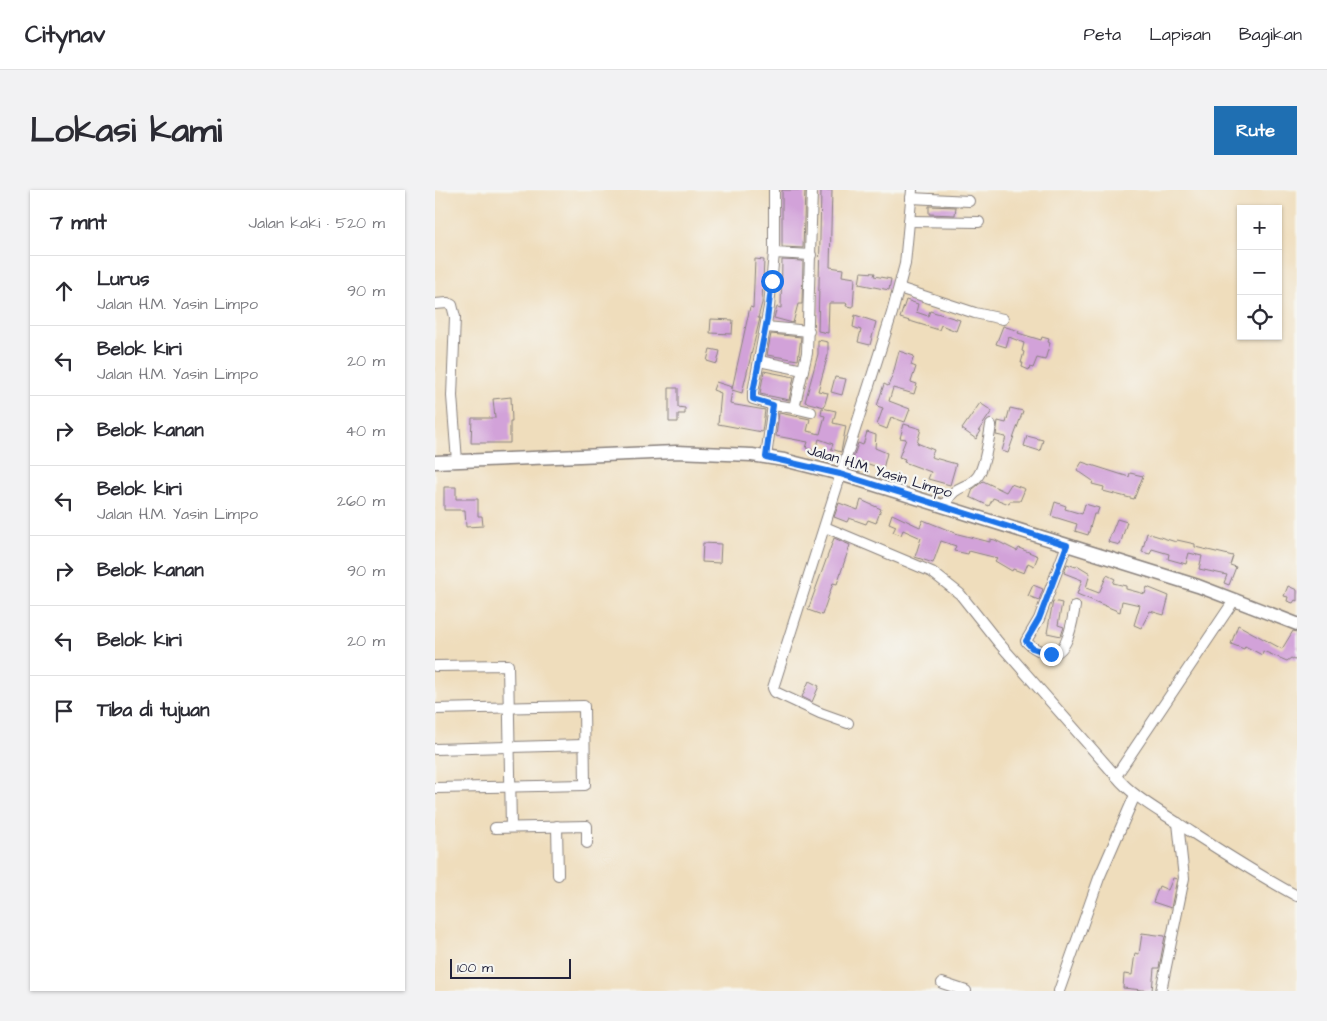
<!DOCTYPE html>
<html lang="id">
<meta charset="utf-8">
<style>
:root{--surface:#fff;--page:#f2f2f3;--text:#2b2b33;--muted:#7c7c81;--line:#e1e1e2;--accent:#1f6fb2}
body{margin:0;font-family:"Architects Daughter",sans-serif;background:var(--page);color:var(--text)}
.controls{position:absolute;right:15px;top:15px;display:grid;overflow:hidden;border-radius:0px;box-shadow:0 1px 4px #0004}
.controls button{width:45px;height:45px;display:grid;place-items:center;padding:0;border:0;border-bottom:1px solid var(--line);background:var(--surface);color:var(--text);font:25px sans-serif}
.scale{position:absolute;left:15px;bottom:12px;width:121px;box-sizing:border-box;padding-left:5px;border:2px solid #22223b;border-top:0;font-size:14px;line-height:18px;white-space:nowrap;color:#22223b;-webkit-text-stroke:4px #f6f6f2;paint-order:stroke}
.stop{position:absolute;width:15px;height:15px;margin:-11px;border:4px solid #1a73e8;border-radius:50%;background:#fff}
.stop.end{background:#1a73e8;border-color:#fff;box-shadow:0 1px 5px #0008}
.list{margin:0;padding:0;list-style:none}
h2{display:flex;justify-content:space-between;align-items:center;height:65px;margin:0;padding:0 20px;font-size:21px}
h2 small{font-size:16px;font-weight:400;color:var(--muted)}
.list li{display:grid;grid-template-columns:32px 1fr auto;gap:15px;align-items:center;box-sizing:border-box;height:70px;padding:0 20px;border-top:1px solid var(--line)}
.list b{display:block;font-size:19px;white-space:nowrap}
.list p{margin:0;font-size:16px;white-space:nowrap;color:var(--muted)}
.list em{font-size:16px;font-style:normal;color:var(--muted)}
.icon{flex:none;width:28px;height:28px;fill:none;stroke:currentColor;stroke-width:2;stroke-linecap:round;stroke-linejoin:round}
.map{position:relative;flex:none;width:862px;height:801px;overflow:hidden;border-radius:0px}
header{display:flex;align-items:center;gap:30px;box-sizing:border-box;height:70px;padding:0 25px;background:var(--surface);border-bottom:1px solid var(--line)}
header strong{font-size:24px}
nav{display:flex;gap:28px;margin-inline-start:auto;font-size:18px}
.intro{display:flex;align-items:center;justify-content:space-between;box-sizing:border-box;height:120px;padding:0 30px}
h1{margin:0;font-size:35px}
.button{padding:12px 22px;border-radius:0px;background:var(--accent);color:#fff;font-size:18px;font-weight:700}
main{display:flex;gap:30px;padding:0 30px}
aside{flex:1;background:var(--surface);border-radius:0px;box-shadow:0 1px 4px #0004}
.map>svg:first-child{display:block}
</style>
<header>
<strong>Citynav</strong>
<nav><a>Peta</a><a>Lapisan</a><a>Bagikan</a></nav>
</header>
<div class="intro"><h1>Lokasi kami</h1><a class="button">Rute</a></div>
<main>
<aside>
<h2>7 mnt<small>Jalan kaki · 520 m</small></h2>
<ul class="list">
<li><svg class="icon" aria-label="ahead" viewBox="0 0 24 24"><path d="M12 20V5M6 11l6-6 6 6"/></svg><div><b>Lurus</b><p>Jalan H.M. Yasin Limpo</p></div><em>90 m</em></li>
<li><svg class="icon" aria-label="left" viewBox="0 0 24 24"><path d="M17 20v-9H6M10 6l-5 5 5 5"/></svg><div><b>Belok kiri</b><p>Jalan H.M. Yasin Limpo</p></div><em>20 m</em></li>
<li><svg class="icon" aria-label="right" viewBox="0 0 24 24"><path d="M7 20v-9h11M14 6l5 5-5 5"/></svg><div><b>Belok kanan</b></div><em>40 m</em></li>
<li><svg class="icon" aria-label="left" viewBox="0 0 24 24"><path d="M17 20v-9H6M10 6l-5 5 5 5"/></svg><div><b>Belok kiri</b><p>Jalan H.M. Yasin Limpo</p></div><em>260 m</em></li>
<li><svg class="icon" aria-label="right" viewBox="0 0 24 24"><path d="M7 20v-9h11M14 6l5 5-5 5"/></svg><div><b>Belok kanan</b></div><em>90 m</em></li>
<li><svg class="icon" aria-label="left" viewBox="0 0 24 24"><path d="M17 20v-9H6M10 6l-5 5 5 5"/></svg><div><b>Belok kiri</b></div><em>20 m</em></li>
<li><svg class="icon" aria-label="arrive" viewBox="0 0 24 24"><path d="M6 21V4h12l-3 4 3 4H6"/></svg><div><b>Tiba di tujuan</b></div></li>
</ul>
</aside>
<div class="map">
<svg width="862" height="801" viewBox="0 0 862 801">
<rect width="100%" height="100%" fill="#f6f6f2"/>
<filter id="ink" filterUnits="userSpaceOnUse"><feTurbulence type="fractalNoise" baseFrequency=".02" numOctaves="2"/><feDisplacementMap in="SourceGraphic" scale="10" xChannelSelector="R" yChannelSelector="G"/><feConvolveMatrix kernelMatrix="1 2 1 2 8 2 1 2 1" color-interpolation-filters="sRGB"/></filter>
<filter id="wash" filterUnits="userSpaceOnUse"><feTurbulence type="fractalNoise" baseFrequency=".0096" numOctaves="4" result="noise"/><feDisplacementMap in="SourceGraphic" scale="20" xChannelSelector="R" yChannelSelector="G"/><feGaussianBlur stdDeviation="1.12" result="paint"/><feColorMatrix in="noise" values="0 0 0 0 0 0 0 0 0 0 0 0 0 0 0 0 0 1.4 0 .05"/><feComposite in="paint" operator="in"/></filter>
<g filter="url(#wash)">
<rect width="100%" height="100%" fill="#efddbc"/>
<g id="blocks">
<g fill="#d2a2d9">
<polygon points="347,0 370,0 368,58 347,57"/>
<polygon points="386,0 397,0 395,77 408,79 407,86 420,88 418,117 411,116 412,113 394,113 393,143 383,141"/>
<polygon points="494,16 521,17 520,25 494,24"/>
<polygon points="320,69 329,70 327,113 323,128 325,128 307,203 297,200 295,214 330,220 327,242 283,234 286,203 278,200 281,192 297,197 297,199 315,117 318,118"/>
<polygon points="347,70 368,71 367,114 363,114 358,133 339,128 342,117 346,118"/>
<polygon points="426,82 440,83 439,86 456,89 454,100 424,94"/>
<polygon points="471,110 483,114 481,122 493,126 495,121 525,130 521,141 506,135 504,140 465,128"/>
<polygon points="420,125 441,132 435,155 423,152 426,140 418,137"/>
<polygon points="276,129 298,130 297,144 275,143"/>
<polygon points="568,136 584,141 583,143 606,150 607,147 614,149 613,152 615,153 610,170 602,168 598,178 595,177 594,180 587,177 588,173 586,173 589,162 587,161 589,153 574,147 571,157 561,154"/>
<polygon points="336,144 366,147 363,170 332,165"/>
<polygon points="383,150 393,152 393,165 383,201 393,203 389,217 370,212 383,164"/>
<polygon points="275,159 285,161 282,174 272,171"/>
<polygon points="464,161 479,166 476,175 481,177 476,192 482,194 479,204 458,198 454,211 475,219 470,232 456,227 452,239 442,235 448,218 442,216 449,194 453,196 458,184"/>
<polygon points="329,181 359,187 354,210 325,204"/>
<polygon points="400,187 411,189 407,205 396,202"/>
<polygon points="234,198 243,198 243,217 250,218 250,224 243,224 243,232 234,232"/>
<polygon points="76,207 77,232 75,232 75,253 36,253 37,228 60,228 58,209"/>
<polygon points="545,213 557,221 544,240 546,241 541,249 527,239"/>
<polygon points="387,218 401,221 398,233 411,236 406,262 396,259 398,254 384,249 381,261 371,258 373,252 341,246 344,223 375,229 372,241 385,244 390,226 386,225"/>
<polygon points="575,218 588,221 573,263 567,261 571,247 561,245 563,231 571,233"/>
<polygon points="469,234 486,239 482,253 499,260 496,267 521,274 515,295 493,289 496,282 469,272 470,269 464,267 471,249 465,248"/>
<polygon points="432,242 441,245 440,258 452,263 448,279 425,271 422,281 415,279 423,253 428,255"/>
<polygon points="592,246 608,250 605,261 589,256"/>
<polygon points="647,272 694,287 695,283 708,286 699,309 668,301 669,297 657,294 658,291 642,280"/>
<polygon points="548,291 571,302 576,294 590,299 585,311 575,311 574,314 558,308 554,316 535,307 538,299"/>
<polygon points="9,297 21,297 21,309 43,309 43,326 47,326 48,336 31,337 30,320 9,320"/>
<polygon points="426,310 446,319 441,333 433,330 431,334 414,328 412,332 399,327 404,313 423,320"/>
<polygon points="620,312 631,316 630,319 647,324 650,314 664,318 662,324 659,324 653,345 640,341 642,334 616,326"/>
<polygon points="457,324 485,337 488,330 523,344 555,352 555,349 560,350 582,361 584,358 603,366 599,376 593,373 589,383 578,379 577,381 560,371 562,368 534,361 533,364 519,361 521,356 506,351 498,373 480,367 486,348 468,340 466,345 458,342 461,336 454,333"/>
<polygon points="682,329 692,332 685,355 673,352"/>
<polygon points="712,343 741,352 742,350 760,354 760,357 798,366 795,375 801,377 794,395 789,393 792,385 764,379 767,366 754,363 751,374 733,369 734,364 717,359 715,364 707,362"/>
<polygon points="399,348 415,355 402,394 398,393 387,425 373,420"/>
<polygon points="268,353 286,354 285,373 267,372"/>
<polygon points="632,374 641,377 642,375 655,383 651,398 664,403 672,385 680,389 678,393 691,396 691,399 710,404 712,397 734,406 729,425 715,421 706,438 699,435 705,415 687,411 685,422 642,404 647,390 629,383"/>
<polygon points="598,395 608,399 604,410 593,406"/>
<polygon points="853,396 862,400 862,411 860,410 858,413 852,411 853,407 849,406"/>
<polygon points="618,411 627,413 623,435 629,437 626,446 612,443"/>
<polygon points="803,435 847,459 858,441 862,442 862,471 856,468 852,471 828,461 827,465 810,456 809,459 796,454"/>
<polygon points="374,491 384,496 377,512 367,507"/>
<polygon points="738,688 742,689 736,718 718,712 724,696 733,700"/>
<polygon points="707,743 730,746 724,778 719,778 717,801 688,798 689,784 697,785 700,763 704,764"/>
</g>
</g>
</g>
<g filter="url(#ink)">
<use href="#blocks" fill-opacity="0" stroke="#88807c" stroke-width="1"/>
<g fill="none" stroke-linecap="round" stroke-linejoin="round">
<defs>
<g id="minor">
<polyline points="476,8 534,11"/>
<polyline points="474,31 544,32"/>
<polyline points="339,63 376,65"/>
<polyline points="464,98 540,123 568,129"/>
<polyline points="0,114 13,113 17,115 20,127 17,206 22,271"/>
<polyline points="331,137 374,141"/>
<polyline points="324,171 368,180"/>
<polyline points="338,215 318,209 318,202 334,117 339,63 339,0"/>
<polyline points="359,218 376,222"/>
<polyline points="331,267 338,215 359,218 372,163 377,0"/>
<path d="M 509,317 C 521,291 532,301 543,286 C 550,276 554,248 556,235"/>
<polyline points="390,337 497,382 525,404 563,452 681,586"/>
<path d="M 632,355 L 604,429 L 591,451 C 595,457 601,459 607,462 C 633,473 637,432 640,416"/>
<path d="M 800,409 L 681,586 C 697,606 723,620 744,634 C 783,659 821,684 862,706"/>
<polyline points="0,476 73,475 76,637"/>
<polyline points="0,519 149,516 150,595 0,598"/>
<polyline points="413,533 385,523 340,502 338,498 457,123 470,74 477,0"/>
<polyline points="0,559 149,555"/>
<polyline points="122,636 123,685"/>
<polyline points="60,638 152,636 152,653"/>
<polyline points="507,793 531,801"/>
<polyline points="624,801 664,688 700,605"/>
<polyline points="726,801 749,688 743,633"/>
</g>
<polyline id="major" points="0,272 241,262 317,265 349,270 405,284 763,396 862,434"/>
</defs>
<use href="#minor" stroke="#88807c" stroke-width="12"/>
<use href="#major" stroke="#88807c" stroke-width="15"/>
<use href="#minor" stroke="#fff" stroke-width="10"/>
<use href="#major" stroke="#fff" stroke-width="12"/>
</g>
</g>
<g fill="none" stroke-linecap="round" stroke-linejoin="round" filter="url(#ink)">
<polyline stroke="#1a73e8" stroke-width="6" points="337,91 332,130 318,202 318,209 338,215 331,267 405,284 632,355 604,429 591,451 597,458 616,464"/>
</g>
<g text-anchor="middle" stroke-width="4.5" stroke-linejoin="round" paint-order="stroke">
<g font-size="15" fill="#22223b" stroke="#f6f6f2">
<text transform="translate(445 281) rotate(17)" y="5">Jalan H.M. Yasin Limpo</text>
</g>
</g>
</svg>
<div class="controls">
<button>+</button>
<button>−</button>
<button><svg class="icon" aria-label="locate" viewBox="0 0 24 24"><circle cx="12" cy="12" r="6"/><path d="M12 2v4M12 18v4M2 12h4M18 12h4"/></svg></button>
</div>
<div class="scale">100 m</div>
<div class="stop" style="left:337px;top:91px"></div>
<div class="stop end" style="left:616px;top:464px"></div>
</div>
</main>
